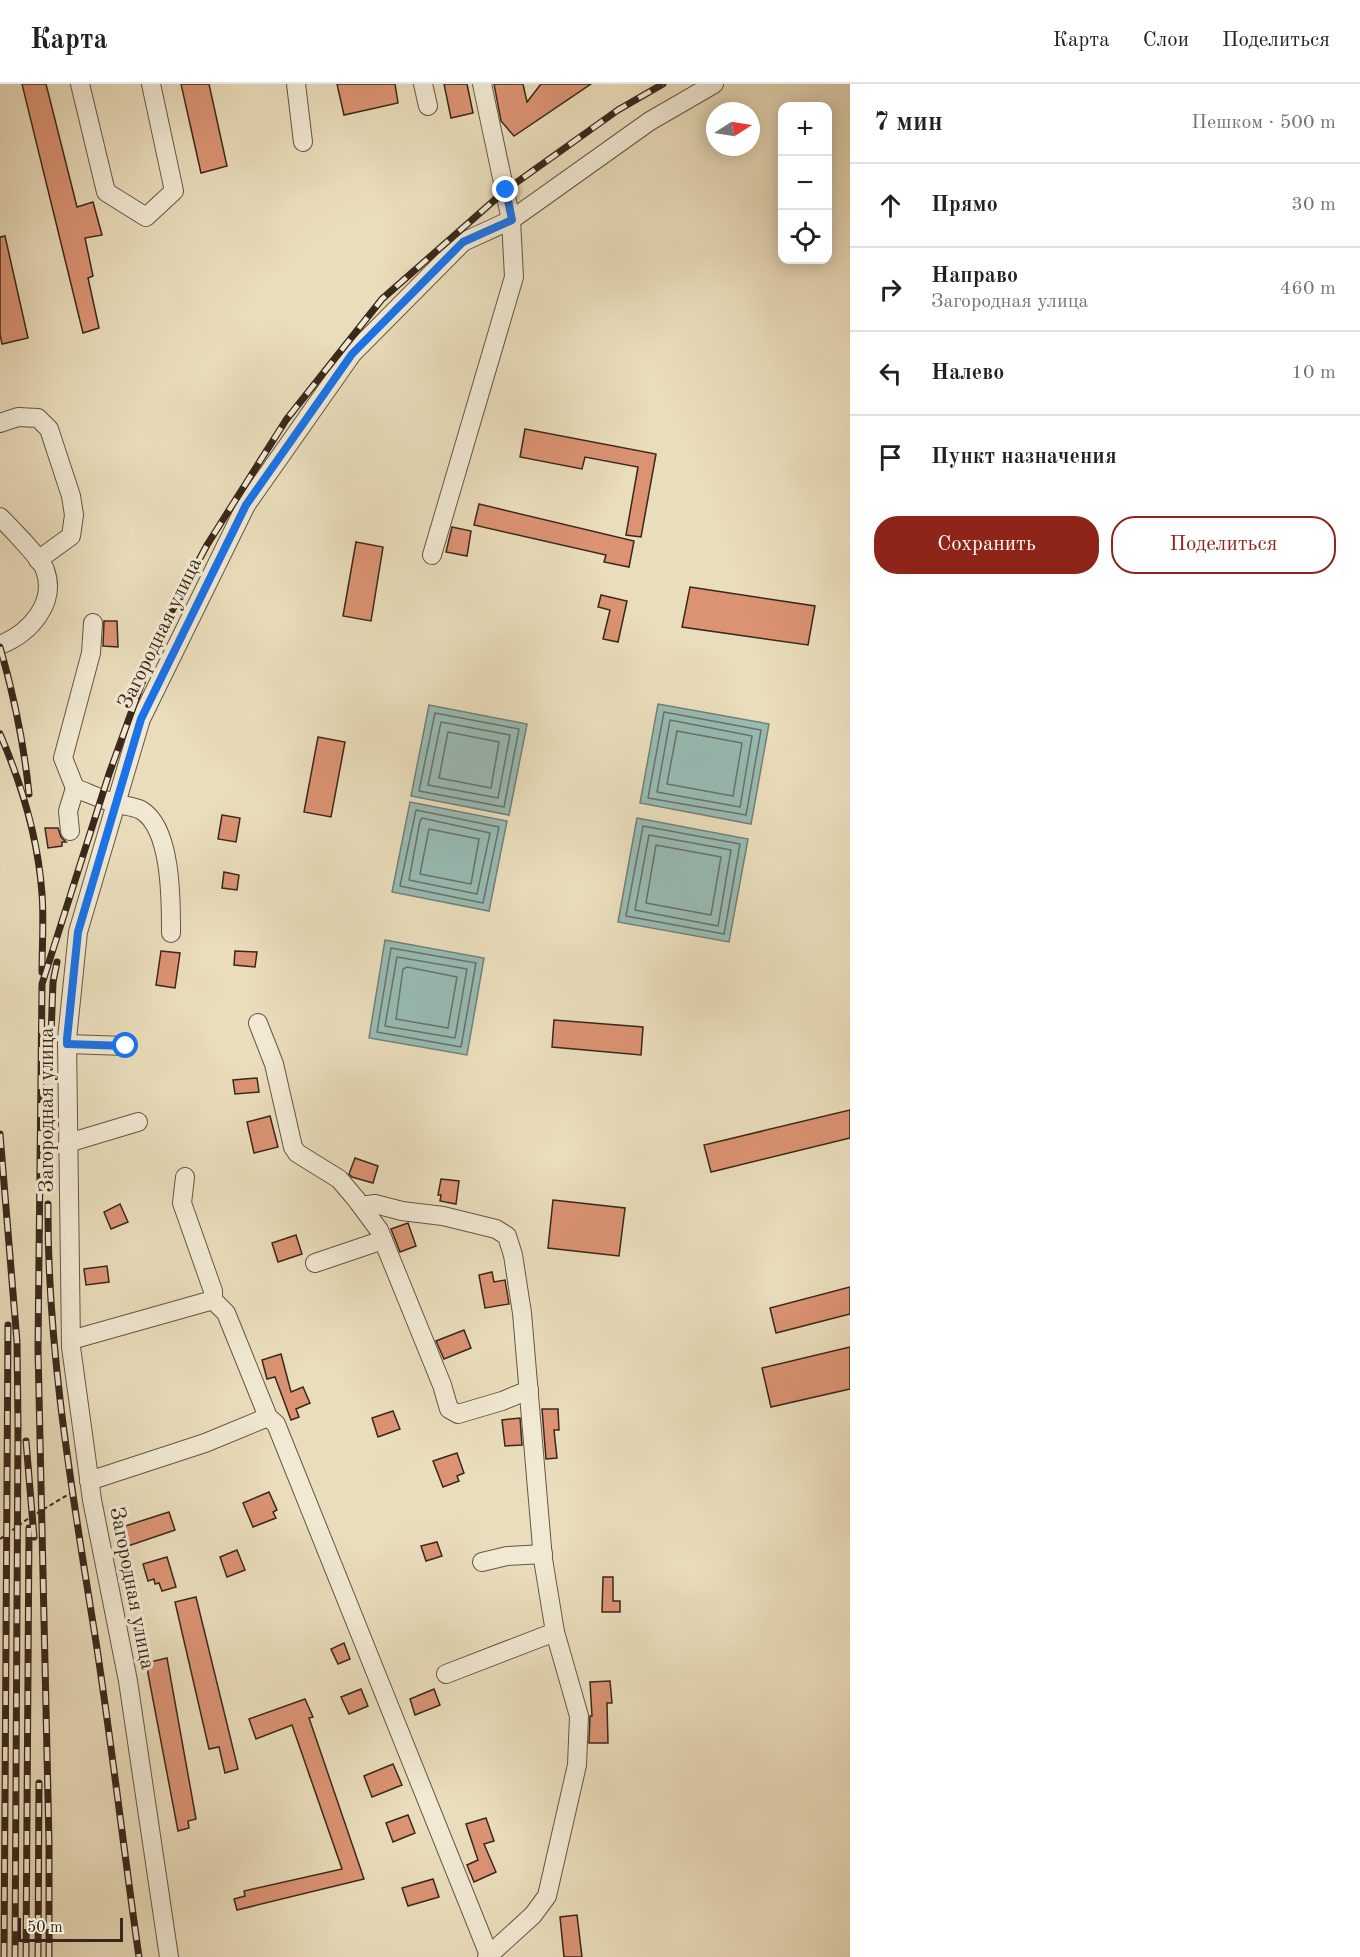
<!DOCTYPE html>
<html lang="ru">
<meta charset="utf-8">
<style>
:root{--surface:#fff;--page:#f6f6f6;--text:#202124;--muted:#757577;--line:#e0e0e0;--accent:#8f2418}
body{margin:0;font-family:"Old Standard TT",serif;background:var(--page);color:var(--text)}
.controls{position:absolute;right:18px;top:18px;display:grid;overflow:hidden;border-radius:12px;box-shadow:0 3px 15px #0003}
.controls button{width:54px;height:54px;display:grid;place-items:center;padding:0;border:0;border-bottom:2px solid var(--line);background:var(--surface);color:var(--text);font:30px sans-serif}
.compass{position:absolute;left:706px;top:18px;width:54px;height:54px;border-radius:50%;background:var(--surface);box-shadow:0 3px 15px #0003;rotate:78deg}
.scale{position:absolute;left:18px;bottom:15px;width:105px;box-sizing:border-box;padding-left:6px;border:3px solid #39281b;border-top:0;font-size:16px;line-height:21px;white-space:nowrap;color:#39281b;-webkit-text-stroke:4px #f1e9d3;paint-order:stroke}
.stop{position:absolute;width:18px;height:18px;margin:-14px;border:4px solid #1a73e8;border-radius:50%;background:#fff}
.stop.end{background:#1a73e8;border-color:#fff;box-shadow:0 2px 6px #0008}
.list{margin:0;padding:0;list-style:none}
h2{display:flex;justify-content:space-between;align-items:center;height:78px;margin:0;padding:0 24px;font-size:26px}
h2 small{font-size:20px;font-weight:400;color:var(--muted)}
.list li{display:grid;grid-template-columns:39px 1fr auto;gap:18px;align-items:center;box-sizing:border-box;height:84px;padding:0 24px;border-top:2px solid var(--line)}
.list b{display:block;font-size:22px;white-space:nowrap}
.list p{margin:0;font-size:20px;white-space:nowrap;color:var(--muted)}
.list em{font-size:20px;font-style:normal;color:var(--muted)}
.actions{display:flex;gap:12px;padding:18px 24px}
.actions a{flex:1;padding:14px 0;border:2px solid var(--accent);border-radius:24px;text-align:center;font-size:21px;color:var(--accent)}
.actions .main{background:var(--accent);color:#fff}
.icon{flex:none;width:33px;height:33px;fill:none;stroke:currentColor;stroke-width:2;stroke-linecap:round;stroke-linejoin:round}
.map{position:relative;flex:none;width:850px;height:1873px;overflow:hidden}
header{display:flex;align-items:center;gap:36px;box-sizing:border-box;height:84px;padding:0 30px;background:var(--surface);border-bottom:2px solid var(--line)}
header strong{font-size:28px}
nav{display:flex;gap:33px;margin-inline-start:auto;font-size:21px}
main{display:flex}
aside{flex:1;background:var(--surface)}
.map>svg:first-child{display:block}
</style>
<header>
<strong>Карта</strong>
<nav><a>Карта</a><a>Слои</a><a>Поделиться</a></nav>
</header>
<main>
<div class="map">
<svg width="850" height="1873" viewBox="0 0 850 1873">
<rect width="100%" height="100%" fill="#eaddbb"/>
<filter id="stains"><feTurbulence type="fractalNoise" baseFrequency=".00333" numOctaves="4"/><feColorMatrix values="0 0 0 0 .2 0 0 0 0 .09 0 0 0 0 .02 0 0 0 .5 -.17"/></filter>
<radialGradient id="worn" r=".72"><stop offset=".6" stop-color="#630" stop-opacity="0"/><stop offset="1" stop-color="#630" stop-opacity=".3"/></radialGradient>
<g fill="#98bbb4" stroke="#728077" stroke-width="1.5">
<polygon points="658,620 769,640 751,740 640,719"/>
<polygon points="429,621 527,640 509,731 411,712"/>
<polygon points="410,718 507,737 489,827 392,808"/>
<polygon points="637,734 748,755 729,858 618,838"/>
<polygon points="385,856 484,874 467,971 369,954"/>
</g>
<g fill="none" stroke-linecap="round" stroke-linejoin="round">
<g stroke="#687268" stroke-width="1.5">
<polygon points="664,628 761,646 746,731 648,714"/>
<polygon points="435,629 519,645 504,723 419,707"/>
<polygon points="670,636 752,652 740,723 657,708"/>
<polygon points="441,638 510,651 498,714 428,701"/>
<polygon points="677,647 742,659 733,712 667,700"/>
<polygon points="448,648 499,658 491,704 439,694"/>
<polygon points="416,726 499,743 483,819 400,802"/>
<polygon points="422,734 490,749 477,810 409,796 420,737"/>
<polygon points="643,742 740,760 724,850 626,832"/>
<polygon points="429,745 479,755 471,800 420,790"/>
<polygon points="649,751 731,766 718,842 635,826"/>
<polygon points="656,761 721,773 711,831 646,819"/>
<polygon points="391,864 476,879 461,963 377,948"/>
<polygon points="397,873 467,885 455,954 385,942"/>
<polygon points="407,883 457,893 448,944 396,935 403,885"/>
</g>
</g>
<g fill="#db9374" stroke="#39281b" stroke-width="1.5">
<polygon points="22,0 46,0 77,123 93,118 102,151 85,154 93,192 88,194 99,244 83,249"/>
<polygon points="181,0 209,0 227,82 201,89"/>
<polygon points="337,0 395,0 398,19 344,31"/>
<polygon points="444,0 467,0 473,29 451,34"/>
<polygon points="494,0 523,0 527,18 541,0 591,0 514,52 501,37"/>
<polygon points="5,152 28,254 2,260 0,250 0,153"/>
<polygon points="525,345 656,370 641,453 626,451 638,383 585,373 582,385 520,373"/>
<polygon points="479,420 634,457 629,483 604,478 606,471 474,441"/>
<polygon points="452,443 471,447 467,472 446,468"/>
<polygon points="356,458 383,463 371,537 343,532"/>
<polygon points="690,503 815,522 808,561 682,543"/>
<polygon points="601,511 627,517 618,558 603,555 610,526 598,523"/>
<polygon points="104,537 117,537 118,563 103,562"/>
<polygon points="318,653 345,658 331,733 304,728"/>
<polygon points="222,731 240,734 236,758 218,755"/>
<polygon points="45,744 58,744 61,753 66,758 62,758 62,762 48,764"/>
<polygon points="224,788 239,791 237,806 222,804"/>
<polygon points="161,867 180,869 175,904 156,901"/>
<polygon points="235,867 257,868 255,883 234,881"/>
<polygon points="554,936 643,943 641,971 552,963"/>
<polygon points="257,994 259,1008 235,1010 233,996"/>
<polygon points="850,1026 850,1054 711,1088 704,1061"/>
<polygon points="270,1032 278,1063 254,1069 247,1038"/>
<polygon points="355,1074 378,1082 373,1099 352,1093 349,1090"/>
<polygon points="441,1095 459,1097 456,1120 440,1117 441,1111 438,1111"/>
<polygon points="553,1116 625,1124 619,1172 548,1164"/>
<polygon points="120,1120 128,1138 111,1145 104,1128"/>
<polygon points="408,1139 416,1162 400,1168 391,1145"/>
<polygon points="296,1151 302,1170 278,1178 272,1159"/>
<polygon points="107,1182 109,1198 86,1201 84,1185"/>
<polygon points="492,1188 494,1198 505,1196 509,1220 485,1224 479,1191"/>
<polygon points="850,1203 850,1230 776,1249 770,1224"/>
<polygon points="464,1246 471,1264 444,1275 436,1257"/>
<polygon points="850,1263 850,1305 771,1323 762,1284"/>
<polygon points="281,1270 291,1308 303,1303 310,1319 296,1325 299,1333 291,1336 275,1293 267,1295 262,1276"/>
<polygon points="542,1325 558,1325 559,1346 554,1346 557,1374 546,1375"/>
<polygon points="393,1327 400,1345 378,1353 372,1334"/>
<polygon points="520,1334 522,1361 505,1362 502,1336"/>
<polygon points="457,1369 464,1389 457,1392 459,1397 443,1403 433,1377"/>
<polygon points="269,1408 277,1426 273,1428 276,1434 253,1443 243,1419"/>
<polygon points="169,1428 175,1446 125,1463 119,1444"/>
<polygon points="437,1458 442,1472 426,1477 421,1462"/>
<polygon points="237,1466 245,1486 227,1493 220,1473"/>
<polygon points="167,1473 176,1503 162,1507 159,1499 155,1500 154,1495 148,1497 143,1480"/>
<polygon points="603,1493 613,1493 613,1517 620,1517 620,1528 602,1528"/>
<polygon points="196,1513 238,1685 225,1689 219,1663 209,1665 175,1518"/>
<polygon points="344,1559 350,1575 338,1580 331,1565"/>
<polygon points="167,1574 196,1735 188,1737 189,1744 178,1747 146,1579"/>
<polygon points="610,1597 612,1619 607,1619 608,1659 589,1659 590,1632 592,1632 590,1598"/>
<polygon points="361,1605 368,1622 349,1630 341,1613"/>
<polygon points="434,1605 440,1621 415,1631 410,1615"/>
<polygon points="305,1615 313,1633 309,1634 364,1795 237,1826 234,1815 245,1812 244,1807 342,1785 292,1641 256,1655 249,1635"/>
<polygon points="393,1680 402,1701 372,1713 364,1692"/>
<polygon points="408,1731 415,1749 393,1758 386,1739"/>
<polygon points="486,1734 494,1757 484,1760 496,1788 474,1798 467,1781 478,1776 466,1740"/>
<polygon points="433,1795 439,1813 408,1822 402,1804"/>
<polygon points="577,1831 582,1873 564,1873 560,1833"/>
</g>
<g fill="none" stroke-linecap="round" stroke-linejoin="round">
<defs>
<g id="minor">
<polyline points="80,0 106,108 146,133 174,107 151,0"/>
<polyline points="296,0 303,58"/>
<polyline points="423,0 428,22"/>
<polyline points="0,339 18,333 38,334 49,345 71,412 74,431 71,452 38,476"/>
<path d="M 0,433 C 9,442 42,476 45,486 C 57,519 30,549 0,561"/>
<polyline points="432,471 514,193 511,136 482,0"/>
<path d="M 93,539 L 91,569 L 63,674 L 75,704 C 88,709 101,715 114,719 C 124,722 133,722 141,726 C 172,744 171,818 171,849"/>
<polyline points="70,747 68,727 75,704"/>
<polyline points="258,939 274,980 293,1063 297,1069 339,1095 356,1115 379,1146 442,1301 449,1325 458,1330 502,1317 529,1306"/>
<polyline points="67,960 126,962"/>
<polyline points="68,1059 138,1038"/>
<polyline points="185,1093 182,1119 213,1207 213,1216 226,1229 268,1333 276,1340 489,1871"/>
<polyline points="362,1122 375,1120 402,1127 443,1132 496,1145 507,1152 513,1171 522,1229 543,1475 555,1548 579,1632 577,1681 547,1812 533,1831 487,1873"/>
<polyline points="315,1179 383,1156"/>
<polyline points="71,1256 213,1216"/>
<polyline points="89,1397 205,1359 268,1333"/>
<polyline points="482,1478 507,1472 543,1470"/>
<polyline points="446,1590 555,1548"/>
<polyline points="169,1873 128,1597 92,1416 71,1263 67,955 78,848 141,635 246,421 352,270 463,158 511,136 650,37 714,0"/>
</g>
</defs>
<use href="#minor" stroke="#655543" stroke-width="20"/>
<polyline stroke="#39281b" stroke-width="2" stroke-dasharray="4.5 3" stroke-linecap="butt" points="0,1455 29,1434 74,1407"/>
<use href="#minor" stroke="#f1e9d3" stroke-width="18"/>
<defs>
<g id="rail">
<path d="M 0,563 C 14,612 24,660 29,710"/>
<path d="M 0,650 C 22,701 38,753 42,810 C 44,835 42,862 42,888"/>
<polyline points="50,979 53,898 57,878"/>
<polyline points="0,1050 17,1258 18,1342 15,1873"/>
<path d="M 48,1120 C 47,1267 73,1413 96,1558 C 112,1663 124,1768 139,1873"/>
<polyline points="26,1357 34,1453"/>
<polyline points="4,1873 8,1241"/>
<polyline points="26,1873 29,1444"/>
<polyline points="38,1873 39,1699"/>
<polyline points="49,1873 49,1759 38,1265 42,900 109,690 160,549 207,461 286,336 382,215 506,106 618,26 663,0"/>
</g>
</defs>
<use href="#rail" stroke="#39281b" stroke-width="7"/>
<use href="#rail" stroke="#f1e9d3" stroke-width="4.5" stroke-dasharray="14" stroke-linecap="butt"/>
</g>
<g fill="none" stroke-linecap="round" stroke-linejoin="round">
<polyline stroke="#1a73e8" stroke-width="8" points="126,962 67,960 67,955 78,848 141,635 246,421 352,270 463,158 512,136 506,106"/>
</g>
<g text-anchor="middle" stroke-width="6" stroke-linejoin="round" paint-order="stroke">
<g font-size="21" fill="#39281b" stroke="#f1e9d3">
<text transform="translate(159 549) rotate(-64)" y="7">Загородная улица</text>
<text transform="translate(46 1026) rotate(-90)" y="7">Загородная улица</text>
<text transform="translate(133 1504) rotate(79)" y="7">Загородная улица</text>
</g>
</g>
<rect width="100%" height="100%" filter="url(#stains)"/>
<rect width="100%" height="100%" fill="url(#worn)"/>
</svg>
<div class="controls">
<button>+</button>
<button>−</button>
<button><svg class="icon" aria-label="locate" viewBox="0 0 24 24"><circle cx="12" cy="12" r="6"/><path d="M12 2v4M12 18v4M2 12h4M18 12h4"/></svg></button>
</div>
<svg class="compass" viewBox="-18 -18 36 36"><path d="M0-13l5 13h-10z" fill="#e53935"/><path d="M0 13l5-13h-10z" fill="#757577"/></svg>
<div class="scale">50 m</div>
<div class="stop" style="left:126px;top:962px"></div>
<div class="stop end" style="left:506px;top:106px"></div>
</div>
<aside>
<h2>7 мин<small>Пешком · 500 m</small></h2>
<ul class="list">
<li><svg class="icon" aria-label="ahead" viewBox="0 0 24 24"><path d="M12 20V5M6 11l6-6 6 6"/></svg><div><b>Прямо</b></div><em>30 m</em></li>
<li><svg class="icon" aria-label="right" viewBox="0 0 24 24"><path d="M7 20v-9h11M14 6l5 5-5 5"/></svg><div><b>Направо</b><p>Загородная улица</p></div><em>460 m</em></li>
<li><svg class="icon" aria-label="left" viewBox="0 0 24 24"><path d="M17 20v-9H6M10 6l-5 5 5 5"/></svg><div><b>Налево</b></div><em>10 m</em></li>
<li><svg class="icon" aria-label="arrive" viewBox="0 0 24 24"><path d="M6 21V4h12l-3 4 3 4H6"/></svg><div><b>Пункт назначения</b></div></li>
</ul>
<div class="actions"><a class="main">Сохранить</a><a>Поделиться</a></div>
</aside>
</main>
